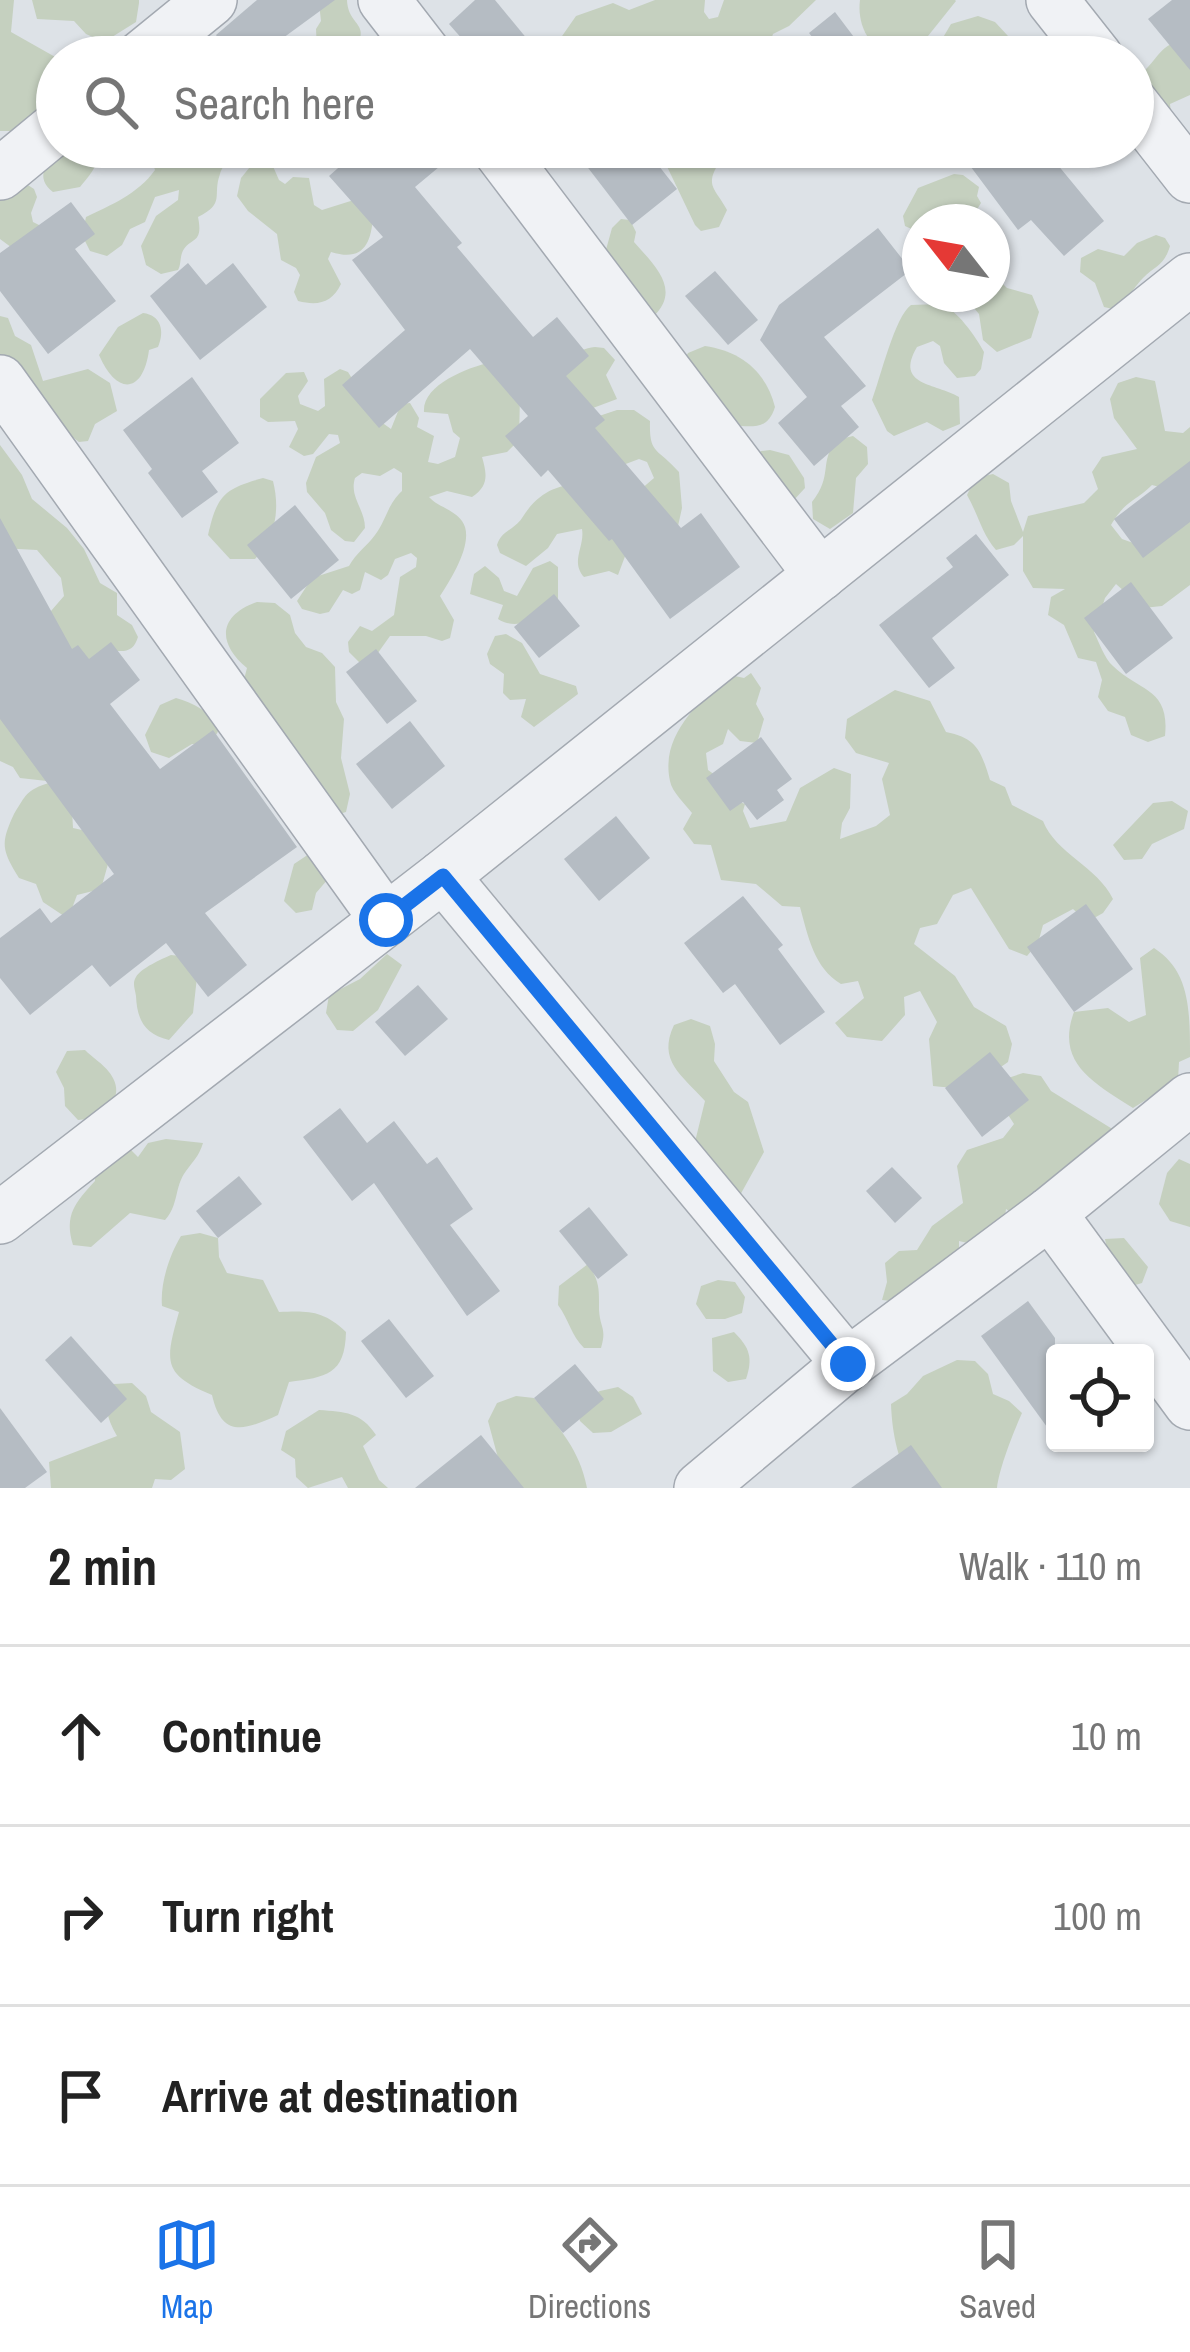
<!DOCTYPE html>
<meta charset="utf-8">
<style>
:root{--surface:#fff;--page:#f2f2f2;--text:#222;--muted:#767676;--line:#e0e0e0;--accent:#1a73e8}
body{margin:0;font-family:"Archivo Narrow",sans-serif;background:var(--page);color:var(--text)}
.controls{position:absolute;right:36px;bottom:36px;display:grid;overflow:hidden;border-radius:12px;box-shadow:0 3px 9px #0004}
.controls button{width:108px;height:108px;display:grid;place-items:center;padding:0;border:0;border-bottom:3px solid var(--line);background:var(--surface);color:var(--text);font:60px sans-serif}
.compass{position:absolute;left:902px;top:204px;width:108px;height:108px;border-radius:50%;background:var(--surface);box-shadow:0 3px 9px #0004;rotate:301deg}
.stop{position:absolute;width:36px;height:36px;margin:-27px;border:9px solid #1a73e8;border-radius:50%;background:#fff}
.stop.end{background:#1a73e8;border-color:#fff;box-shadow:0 3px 12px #0008}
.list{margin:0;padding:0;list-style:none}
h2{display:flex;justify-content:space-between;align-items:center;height:156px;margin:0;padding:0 48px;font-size:51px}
h2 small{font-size:39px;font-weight:400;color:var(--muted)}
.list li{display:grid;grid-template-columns:78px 1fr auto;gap:36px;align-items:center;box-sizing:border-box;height:180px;padding:0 48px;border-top:3px solid var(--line)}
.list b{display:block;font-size:45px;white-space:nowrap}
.list em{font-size:39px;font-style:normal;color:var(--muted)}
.icon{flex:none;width:66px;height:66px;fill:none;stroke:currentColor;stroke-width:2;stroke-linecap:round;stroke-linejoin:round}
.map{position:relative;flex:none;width:1190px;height:1488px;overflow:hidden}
.search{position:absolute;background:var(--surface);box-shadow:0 3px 9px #0004;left:36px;right:36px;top:36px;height:132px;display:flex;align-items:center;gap:30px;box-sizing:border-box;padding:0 42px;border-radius:66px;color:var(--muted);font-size:45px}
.sheet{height:696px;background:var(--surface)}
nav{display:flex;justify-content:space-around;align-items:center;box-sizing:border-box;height:168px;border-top:3px solid var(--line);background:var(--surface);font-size:33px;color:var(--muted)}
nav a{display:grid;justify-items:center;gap:6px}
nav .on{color:var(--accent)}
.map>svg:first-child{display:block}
</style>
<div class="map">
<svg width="1190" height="1488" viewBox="0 0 1190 1488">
<rect width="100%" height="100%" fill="#dde2e7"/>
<g fill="#c5d0bf">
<polygon points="0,0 14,0 11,32 57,58 57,118 37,131 0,131"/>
<polygon points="32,0 139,0 139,3 136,22 104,42 86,34 74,21 37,19"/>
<path d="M 322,0 L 347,0 C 348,28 375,22 351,55 L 332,57 L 317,50 L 316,29 L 321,21 L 319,3 Z"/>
<polygon points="655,0 705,0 704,12 709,19 718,17 724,0 816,0 789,26 773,34 770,43 784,55 811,47 841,57 565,57 560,39 576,16 613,3 629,10"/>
<path d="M 860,0 L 955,0 L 956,1 L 928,36 L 889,55 C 867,46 857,22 860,0 Z"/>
<polygon points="978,16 995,22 1008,36 1004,57 940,57 941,41 951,24"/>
<path d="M 1177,42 L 1190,57 L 1190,95 L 1170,104 L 1171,113 L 1133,79 C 1154,68 1157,47 1177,42 Z"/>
<path d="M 58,147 L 96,148 C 101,164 90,175 80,187 L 53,192 C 34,177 47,163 58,147 Z"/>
<path d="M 153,147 L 229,147 C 233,164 224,160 220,174 C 212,196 226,203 198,217 C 204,246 189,236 182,253 C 180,259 181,265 178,270 L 161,274 L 146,265 L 141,246 L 156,216 L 178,200 L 179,190 L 155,197 L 145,222 L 130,229 L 122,245 L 107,256 L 90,251 L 82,235 L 86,217 C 111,205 138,194 155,170 L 149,152 Z"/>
<path d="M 634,147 L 717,147 L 719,163 C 704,186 716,189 727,210 L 719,227 L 701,231 L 695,225 L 661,154 L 643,158 Z"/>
<path d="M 264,161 L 272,164 L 279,180 L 285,184 L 293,177 L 309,178 L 314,205 L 322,210 L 357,199 L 373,217 C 371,244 363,262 331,252 L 328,259 L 341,284 C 332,303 318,306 298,301 L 294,292 L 300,275 L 296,268 L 281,260 L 277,234 L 248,211 L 237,196 L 241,178 L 254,162 Z"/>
<polygon points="954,174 963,175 979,187 977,196 981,203 969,222 920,222 920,233 905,226 903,216 918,188"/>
<polygon points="17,178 34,189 37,197 31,213 33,222 49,230 19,253 0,239 0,179"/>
<path d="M 621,219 L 630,220 L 636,232 L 634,242 C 654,265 683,290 652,318 L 604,257 L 612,228 Z"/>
<path d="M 1156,235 L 1165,238 L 1170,246 C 1164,266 1156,265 1143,278 C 1131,290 1129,301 1113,309 L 1104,307 L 1095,283 L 1080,272 L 1081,258 L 1098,249 L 1124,256 L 1137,243 Z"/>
<polygon points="992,273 1007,288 1032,295 1039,312 1031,338 997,352 983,340 979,314 962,294 992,294"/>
<path d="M 940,304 C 956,308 976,337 984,352 L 981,369 L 975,376 L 957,378 L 944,363 L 940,346 L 933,341 L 917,347 C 894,386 936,383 959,397 L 960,424 L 943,431 L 927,422 L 894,436 L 887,431 L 872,400 C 880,379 895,316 911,305 Z"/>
<path d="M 143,313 C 161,315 165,331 158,347 L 149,350 C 143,395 116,395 99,355 L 118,327 Z"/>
<polygon points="0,316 8,318 15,336 31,345 43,381 88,369 110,383 117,411 95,424 88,441 79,442 0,381"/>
<path d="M 705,346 C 740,351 766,371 775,407 C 769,426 759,427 741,426 L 683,362 L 688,353 Z"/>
<path d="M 595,347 L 604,348 L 615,360 L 606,375 L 617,399 L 593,408 L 556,380 C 564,363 575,349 595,347 Z"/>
<path d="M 491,362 L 520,395 L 519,440 L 507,452 L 482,457 C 487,474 489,486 472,497 L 447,491 L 429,497 C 438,507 453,509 462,521 C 476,540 451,579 440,596 L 454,620 L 450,638 L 442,641 L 426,636 L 390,636 L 370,664 L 361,664 L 349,652 L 348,642 L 360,626 L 372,631 L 394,615 L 400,577 L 416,567 L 417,558 L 411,553 L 395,559 L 388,575 L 381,580 L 365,572 L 360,590 L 352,594 L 343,590 L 329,612 L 320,614 L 302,609 L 297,601 L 312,578 L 349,566 C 356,553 367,546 375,535 C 387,519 387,505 402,491 L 402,473 L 394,468 L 380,476 L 362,473 L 355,478 C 349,497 365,509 365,528 L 354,542 L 345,541 L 331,530 L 325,513 L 307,492 L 306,483 L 316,457 L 340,443 L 338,435 L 329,434 L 313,454 L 304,456 L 289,447 L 298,429 L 295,421 L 268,422 L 260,417 L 260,399 L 286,373 L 304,372 L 308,381 L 298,396 L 300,404 L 318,411 L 325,406 L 324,379 L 340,369 L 348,372 L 377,419 L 391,429 L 401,404 L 410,403 L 419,418 L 417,427 L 434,436 L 428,462 L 438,464 L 455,457 L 460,438 L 453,432 L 448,414 L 424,412 C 422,385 467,368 491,362 Z"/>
<path d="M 1136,377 L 1155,381 L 1165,431 L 1183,433 L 1190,427 L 1190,495 L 1152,485 C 1132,504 1126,500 1111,525 L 1122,539 L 1139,545 L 1190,518 L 1190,585 L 1162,606 L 1143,608 L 1116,584 L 1105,598 L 1094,632 C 1099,642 1104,658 1113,666 C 1140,692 1170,688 1165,736 L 1148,742 L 1131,735 L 1125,717 L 1108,711 L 1098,697 L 1102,680 L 1096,662 L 1078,658 L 1064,625 L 1048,615 L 1051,597 L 1065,589 L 1033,588 L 1023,571 L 1023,536 L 1014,545 L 996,550 C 982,534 978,514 967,495 L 975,478 L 993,474 L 1009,483 L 1011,501 L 1023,532 L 1028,516 L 1084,503 L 1098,489 L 1092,472 L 1102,457 L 1137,449 L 1114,418 L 1110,399 L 1118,383 Z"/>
<path d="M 617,410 L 634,410 L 650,421 C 649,455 657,447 679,472 L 682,508 L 678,526 L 627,551 L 618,575 L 609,571 L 584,577 C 570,561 585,547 582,529 L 557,534 L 548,548 L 526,566 L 500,553 L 497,545 C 501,531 514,530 522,518 C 552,470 591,486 640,490 L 654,478 L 647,462 L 639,459 L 623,465 L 587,439 L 599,416 Z"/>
<path d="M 853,436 L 867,447 L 868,464 L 856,478 L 853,513 L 830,529 L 813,519 L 812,502 C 833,476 819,463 836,440 Z"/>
<path d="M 0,445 L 22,475 L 32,499 L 67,528 L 84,549 L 100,583 L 117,593 L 117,615 L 132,625 L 138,637 C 133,653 124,652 109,650 L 47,781 L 20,778 L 13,767 L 0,761 L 0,714 L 51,611 L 64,596 L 61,578 L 37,550 L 0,548 Z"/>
<polygon points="770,450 789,455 804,478 805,488 793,501 756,458 761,451"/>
<path d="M 263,478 L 273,481 C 280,509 276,537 255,559 L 230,559 L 208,535 C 217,495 224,489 263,478 Z"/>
<path d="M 550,561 L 558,567 L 558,612 C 539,618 515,631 498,619 L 503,605 L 470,594 L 474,574 L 485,566 L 499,578 L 504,591 L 517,596 L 533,568 Z"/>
<path d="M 257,602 L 275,603 L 290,615 L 295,633 L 306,647 L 322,653 L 335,667 L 336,702 L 344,719 L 341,758 L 350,794 L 346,812 L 329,817 L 242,687 L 247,668 C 217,643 218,616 257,602 Z"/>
<polygon points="506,634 522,643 540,674 576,686 578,694 534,727 521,717 526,699 510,700 503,693 504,674 490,664 487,654 495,636"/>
<path d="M 751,673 L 761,688 L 756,704 L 764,719 L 757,743 L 740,741 L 728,729 L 723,744 L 706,753 L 708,770 L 722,780 L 728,797 L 745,804 L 743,811 L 750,828 L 786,821 L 800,788 L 834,768 L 851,774 L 850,808 L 842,823 L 840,839 L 876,826 L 890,815 L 882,779 L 889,763 L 856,753 L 845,738 L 847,719 L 895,690 L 930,701 L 946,732 C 977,738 981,751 990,780 L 1005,787 L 1012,805 L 1043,821 C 1056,854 1097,866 1113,899 L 1103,913 L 1087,922 L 1073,909 L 1043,925 L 1038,943 L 1027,956 L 1009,949 L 971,888 L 953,895 L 937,924 L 920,928 L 914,944 L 955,976 L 974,1007 L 1006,1026 L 1012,1044 L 1008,1062 C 983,1079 964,1091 933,1086 L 929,1039 L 937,1022 L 920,991 L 904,997 L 905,1015 L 882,1041 L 847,1037 L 835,1023 L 864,998 L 858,981 L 841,984 C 814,968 808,936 800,907 L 782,906 L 756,884 L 721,880 L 711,845 L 694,844 L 683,829 L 692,813 C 685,804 672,792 670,781 C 660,735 699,704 726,674 L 744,678 Z"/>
<path d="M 176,698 C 193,703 212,712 219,729 C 215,741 204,746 192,744 L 169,758 L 151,752 L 145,735 L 160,705 Z"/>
<path d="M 49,783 L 72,810 L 73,828 L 82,830 L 108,864 L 101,889 L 77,895 L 71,911 L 64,916 L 43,902 L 36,884 L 19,878 C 2,850 0,844 14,814 C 26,795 26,790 49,783 Z"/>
<polygon points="1172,801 1188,811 1184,829 1152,844 1142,859 1124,860 1113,845 1153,803"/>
<polygon points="309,854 328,879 316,893 312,910 296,913 284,901 294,864"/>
<path d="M 1154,948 C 1190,971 1190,1010 1190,1057 L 1179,1062 L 1178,1080 L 1133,1108 C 1094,1083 1055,1063 1074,1012 L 1108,1008 L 1129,1022 L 1146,1015 L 1140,958 Z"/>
<polygon points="387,954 402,965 378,1010 353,1031 337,1030 326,1013 329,995 360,979"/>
<path d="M 171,955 L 180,956 L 197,977 L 193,1013 L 169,1040 C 144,1034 137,1019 136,996 C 135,989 132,983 136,977 C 141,968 162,959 171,955 Z"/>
<path d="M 691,1019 L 710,1026 L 715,1044 L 714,1061 L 734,1092 L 748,1102 L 764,1152 L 739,1197 L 692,1154 L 705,1101 C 682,1075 657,1061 674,1025 Z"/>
<path d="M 85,1050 C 92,1057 103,1064 109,1072 C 129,1097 104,1119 78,1120 L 65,1106 L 64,1088 L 56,1072 L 67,1051 Z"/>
<polygon points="1023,1073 1041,1076 1051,1091 1114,1130 1019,1218 1006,1209 1004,1225 976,1245 959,1241 959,1258 899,1302 882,1300 887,1282 885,1263 899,1251 917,1250 932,1226 963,1203 957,1166 967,1150 1003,1138 1014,1124 994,1093 1005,1079"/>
<path d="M 166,1139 L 203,1143 C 199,1156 194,1160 186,1171 C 174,1187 179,1205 165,1220 L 130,1213 L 91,1247 L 73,1245 C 64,1215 75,1203 95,1181 L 94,1163 L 125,1144 L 138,1157 L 148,1143 Z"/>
<polygon points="1179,1159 1190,1164 1190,1227 1170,1221 1159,1204 1167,1173"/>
<path d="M 200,1233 L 218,1238 L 219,1257 L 227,1273 L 263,1280 L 279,1312 C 308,1311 323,1310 346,1332 C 345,1375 326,1377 289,1382 L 278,1415 C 245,1430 222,1439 212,1395 C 162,1374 165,1362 179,1312 L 162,1306 C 160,1284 169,1256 181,1236 Z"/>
<polygon points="1124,1238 1148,1267 1142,1283 1125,1288 1112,1274 1105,1239"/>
<path d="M 588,1264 C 600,1282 599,1289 599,1310 C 600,1328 607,1328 601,1348 L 584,1348 C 571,1335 569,1320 558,1305 L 559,1286 Z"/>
<polygon points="718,1280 735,1282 745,1297 742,1313 725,1319 706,1319 696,1304 701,1286"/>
<path d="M 734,1332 C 750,1348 753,1358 746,1379 L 728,1382 L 713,1371 L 712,1338 Z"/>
<path d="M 957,1360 L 975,1361 L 988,1374 L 993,1394 L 1009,1401 L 1022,1413 C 1013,1433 999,1469 997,1488 L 917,1488 C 898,1468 892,1432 891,1404 L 907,1394 L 923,1376 Z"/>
<path d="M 132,1383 L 146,1396 L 151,1412 L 180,1432 L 185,1469 L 171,1480 L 155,1479 L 152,1488 L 51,1488 L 49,1462 L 117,1436 C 106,1416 103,1405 114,1384 Z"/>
<polygon points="618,1387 633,1397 642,1414 611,1432 593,1433 580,1421 574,1403 600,1391"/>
<path d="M 516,1396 L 534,1398 C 559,1427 580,1450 587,1488 L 516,1488 L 498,1458 L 488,1421 L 497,1403 Z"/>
<path d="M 319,1410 C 345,1412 361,1412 376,1435 L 363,1446 L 379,1480 L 388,1488 L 348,1488 L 342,1477 L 308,1488 L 296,1477 L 295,1459 L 281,1450 L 286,1431 Z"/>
</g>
<g fill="#b5bcc3">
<polygon points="257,0 335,0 257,57 232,57 216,35"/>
<polygon points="475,0 495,0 542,57 478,57 449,24"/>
<polygon points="1172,0 1190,0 1190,70 1148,19"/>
<polygon points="835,12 869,57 828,57 809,33"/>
<polygon points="362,147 463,147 415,187 462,243 457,247 533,337 557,317 589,356 566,376 605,420 595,428 681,528 701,513 740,567 670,619 612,539 609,541 548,470 541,477 505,436 528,416 470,349 379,428 342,385 405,330 352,260 383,237 329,176"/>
<polygon points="572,147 644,147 677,189 632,225"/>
<polygon points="956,147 1043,147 1104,221 1064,256 1031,220 1018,230"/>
<polygon points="71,202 95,234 75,249 116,301 48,354 0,291 0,253"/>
<polygon points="878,228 911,270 824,337 866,386 841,406 859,427 814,466 778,423 807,397 760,340 779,305"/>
<polygon points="188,263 206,285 233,263 267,307 200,360 150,296"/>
<polygon points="715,271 758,320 728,345 685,296"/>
<polygon points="192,377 239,443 202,471 218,492 182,518 148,473 152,469 123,430"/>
<polygon points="1190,461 1190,522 1143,558 1114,519"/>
<polygon points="295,505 339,560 291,599 247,545"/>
<polygon points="0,518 72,649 78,645 89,659 111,642 140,680 110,704 160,769 213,730 297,847 205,913 247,965 208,997 166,943 110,987 92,965 30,1015 0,978 0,938 40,908 51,923 114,874 0,719"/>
<polygon points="976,534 1009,575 932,638 955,668 929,688 879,625 953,567 946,558"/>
<polygon points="1131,582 1173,638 1126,674 1084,618"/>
<polygon points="554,594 580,626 539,658 514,627"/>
<polygon points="376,649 417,701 387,724 346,672"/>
<polygon points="410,721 445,766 392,809 356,764"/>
<polygon points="761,737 792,779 777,790 784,800 757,820 743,802 730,811 706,778"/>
<polygon points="616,816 650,858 599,901 564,859"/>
<polygon points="743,896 783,945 778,949 825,1012 780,1045 735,984 723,993 684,943"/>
<polygon points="1086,904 1133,969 1074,1012 1027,947"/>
<polygon points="418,985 448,1019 405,1056 375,1022"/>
<polygon points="990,1052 1029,1100 982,1137 945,1088"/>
<polygon points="340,1108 367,1143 394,1121 427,1164 437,1157 473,1209 450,1225 500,1291 467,1316 374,1183 352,1201 303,1137"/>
<polygon points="892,1167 922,1198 895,1223 866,1191"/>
<polygon points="239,1176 262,1204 218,1238 196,1211"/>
<polygon points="589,1207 628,1255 598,1279 559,1231"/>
<polygon points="1028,1301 1055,1338 1055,1438 981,1336"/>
<polygon points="389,1319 434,1376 406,1398 361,1341"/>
<polygon points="71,1336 127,1399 101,1423 45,1360"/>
<polygon points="575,1364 604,1399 563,1433 534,1398"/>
<polygon points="0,1408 47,1472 25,1488 0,1488"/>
<polygon points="481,1435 524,1488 415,1488"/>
<polygon points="911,1445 942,1488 851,1488"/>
</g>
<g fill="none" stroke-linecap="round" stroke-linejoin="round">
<defs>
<g id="minor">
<polyline points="384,0 428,57"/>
<polyline points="1052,0 1097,57"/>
<polyline points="141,57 211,0"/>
<polyline points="1133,104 1190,177"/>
<polyline points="496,147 820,575"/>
<polyline points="0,174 57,127"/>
<polyline points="0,381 386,920"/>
<polyline points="443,876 848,1364"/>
<polyline points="1050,1213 1190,1404"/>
<polyline points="0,1218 443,876 1190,279"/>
<polyline points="700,1488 848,1364 1050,1213 1190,1099"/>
</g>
</defs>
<use href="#minor" stroke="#a3a9b1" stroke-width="54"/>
<use href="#minor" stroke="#f0f2f5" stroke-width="51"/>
</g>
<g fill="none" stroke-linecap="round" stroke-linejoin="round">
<polyline stroke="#1a73e8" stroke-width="15" points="386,920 443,876 848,1364"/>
</g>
</svg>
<div class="controls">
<button><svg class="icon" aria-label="locate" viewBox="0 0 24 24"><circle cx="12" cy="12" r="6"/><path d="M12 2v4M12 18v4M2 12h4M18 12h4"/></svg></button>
</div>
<svg class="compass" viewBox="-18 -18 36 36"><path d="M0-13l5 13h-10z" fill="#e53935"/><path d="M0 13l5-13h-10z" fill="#767676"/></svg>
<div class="stop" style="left:386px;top:920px"></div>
<div class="stop end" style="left:848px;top:1364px"></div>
<div class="search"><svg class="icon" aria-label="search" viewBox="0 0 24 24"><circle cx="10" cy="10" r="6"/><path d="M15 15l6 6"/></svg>Search here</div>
</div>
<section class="sheet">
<h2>2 min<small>Walk · 110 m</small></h2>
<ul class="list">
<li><svg class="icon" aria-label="ahead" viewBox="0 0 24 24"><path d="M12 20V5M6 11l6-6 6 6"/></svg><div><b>Continue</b></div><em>10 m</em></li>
<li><svg class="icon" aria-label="right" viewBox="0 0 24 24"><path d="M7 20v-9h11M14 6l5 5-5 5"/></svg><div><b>Turn right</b></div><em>100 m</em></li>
<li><svg class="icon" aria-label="arrive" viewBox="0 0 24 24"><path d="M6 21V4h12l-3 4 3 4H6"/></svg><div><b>Arrive at destination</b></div></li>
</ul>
</section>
<nav>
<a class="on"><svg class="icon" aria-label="map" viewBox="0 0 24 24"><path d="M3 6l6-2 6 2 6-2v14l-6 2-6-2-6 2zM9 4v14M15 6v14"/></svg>Map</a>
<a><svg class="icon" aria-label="directions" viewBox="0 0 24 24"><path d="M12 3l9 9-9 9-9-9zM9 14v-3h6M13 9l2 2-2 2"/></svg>Directions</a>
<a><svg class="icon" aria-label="saved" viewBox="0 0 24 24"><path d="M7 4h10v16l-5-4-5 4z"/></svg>Saved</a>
</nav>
